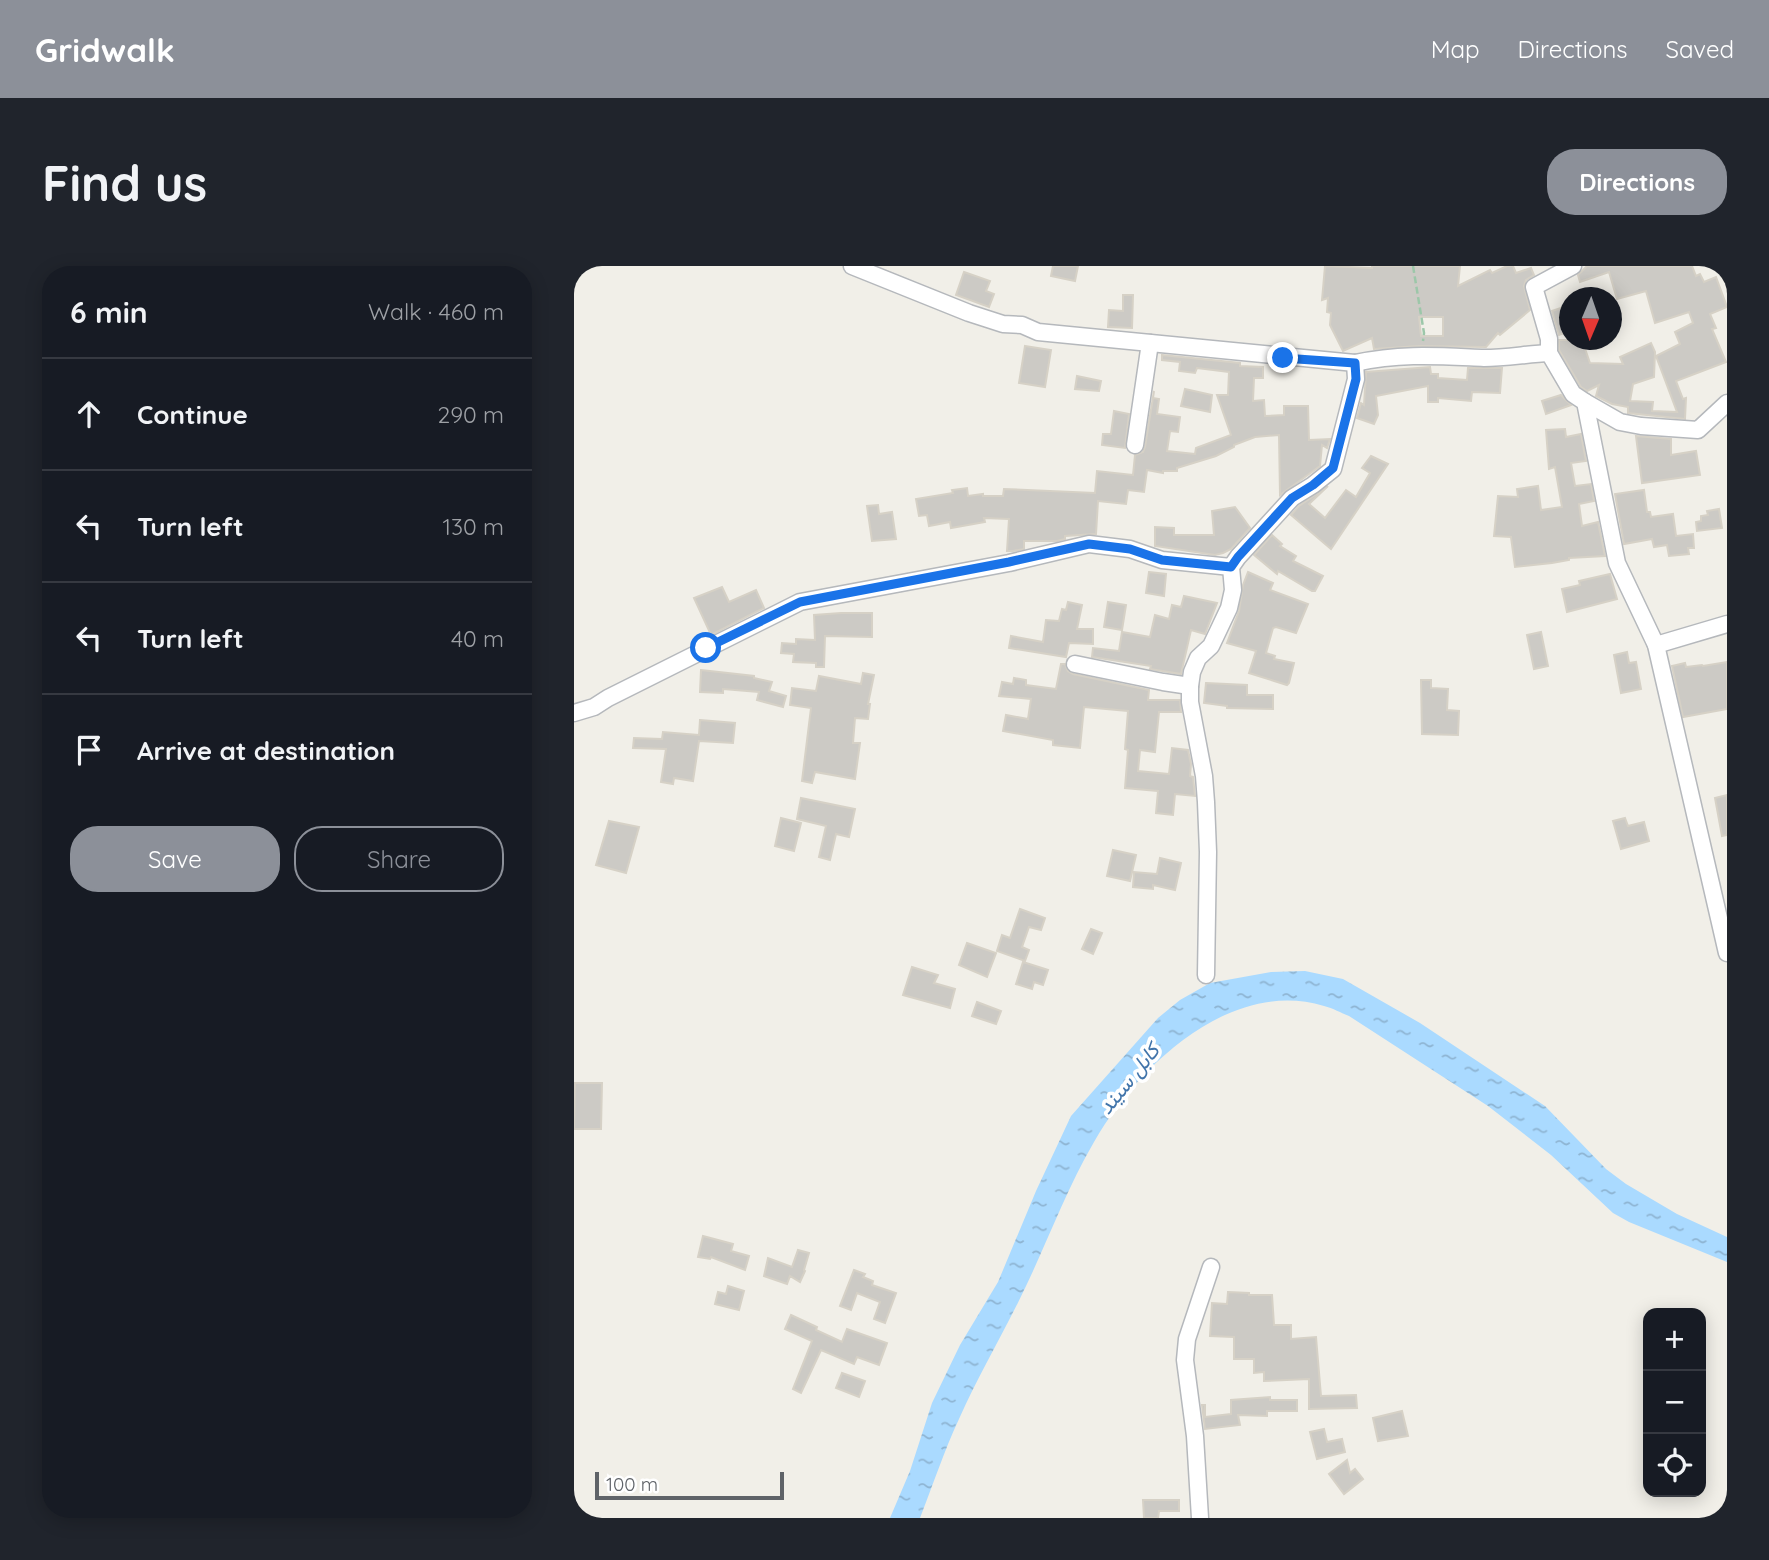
<!DOCTYPE html>
<meta charset="utf-8">
<style>
:root{--surface:#171b24;--page:#20242c;--text:#f1f3f6;--muted:#9ea1a6;--line:#363941;--accent:#8c9099}
body{margin:0;font-family:Quicksand,Vazirmatn,sans-serif;background:var(--page);color:var(--text)}
.controls{position:absolute;right:21px;bottom:21px;display:grid;overflow:hidden;border-radius:14px;box-shadow:0 4px 18px #0003}
.controls button{width:63px;height:63px;display:grid;place-items:center;padding:0;border:0;border-bottom:2px solid var(--line);background:var(--surface);color:var(--text);font:35px sans-serif}
.compass{position:absolute;left:985px;top:21px;width:63px;height:63px;border-radius:50%;background:var(--surface);box-shadow:0 4px 18px #0003;rotate:182deg}
.scale{position:absolute;left:21px;bottom:18px;width:189px;box-sizing:border-box;padding-left:7px;border:4px solid #5f6368;border-top:0;font-size:19px;line-height:24px;white-space:nowrap;color:#5f6368;-webkit-text-stroke:5px #fff;paint-order:stroke}
.stop{position:absolute;width:21px;height:21px;margin:-16px;border:5px solid #1a73e8;border-radius:50%;background:#fff}
.stop.end{background:#1a73e8;border-color:#fff;box-shadow:0 2px 7px #0008}
.list{margin:0;padding:0;list-style:none}
h2{display:flex;justify-content:space-between;align-items:center;height:91px;margin:0;padding:0 28px;font-size:30px}
h2 small{font-size:23px;font-weight:400;color:var(--muted)}
.list li{display:grid;grid-template-columns:46px 1fr auto;gap:21px;align-items:center;box-sizing:border-box;height:112px;padding:0 28px;border-top:2px solid var(--line)}
.list b{display:block;font-size:26px;white-space:nowrap}
.list em{font-size:23px;font-style:normal;color:var(--muted)}
.actions{display:flex;gap:14px;padding:21px 28px}
.actions a{flex:1;padding:16px 0;border:2px solid var(--accent);border-radius:28px;text-align:center;font-size:24px;color:var(--accent)}
.actions .main{background:var(--accent);color:#fff}
.icon{flex:none;width:38px;height:38px;fill:none;stroke:currentColor;stroke-width:2;stroke-linecap:round;stroke-linejoin:round}
.map{position:relative;flex:none;width:1153px;height:1252px;overflow:hidden;border-radius:28px}
header{display:flex;align-items:center;gap:42px;box-sizing:border-box;height:98px;padding:0 35px;background:var(--accent);color:#fff}
header strong{font-size:33px}
nav{display:flex;gap:38px;margin-inline-start:auto;font-size:24px}
.intro{display:flex;align-items:center;justify-content:space-between;box-sizing:border-box;height:168px;padding:0 42px}
h1{margin:0;font-size:49px}
.button{padding:18px 32px;border-radius:28px;background:var(--accent);color:#fff;font-size:24px;font-weight:700}
main{display:flex;gap:42px;padding:0 42px}
aside{flex:1;background:var(--surface);border-radius:28px;box-shadow:0 4px 18px #0003}
.map>svg:first-child{display:block}
</style>
<header>
<strong>Gridwalk</strong>
<nav><a>Map</a><a>Directions</a><a>Saved</a></nav>
</header>
<div class="intro"><h1>Find us</h1><a class="button">Directions</a></div>
<main>
<aside>
<h2>6 min<small>Walk · 460 m</small></h2>
<ul class="list">
<li><svg class="icon" aria-label="ahead" viewBox="0 0 24 24"><path d="M12 20V5M6 11l6-6 6 6"/></svg><div><b>Continue</b></div><em>290 m</em></li>
<li><svg class="icon" aria-label="left" viewBox="0 0 24 24"><path d="M17 20v-9H6M10 6l-5 5 5 5"/></svg><div><b>Turn left</b></div><em>130 m</em></li>
<li><svg class="icon" aria-label="left" viewBox="0 0 24 24"><path d="M17 20v-9H6M10 6l-5 5 5 5"/></svg><div><b>Turn left</b></div><em>40 m</em></li>
<li><svg class="icon" aria-label="arrive" viewBox="0 0 24 24"><path d="M6 21V4h12l-3 4 3 4H6"/></svg><div><b>Arrive at destination</b></div></li>
</ul>
<div class="actions"><a class="main">Save</a><a>Share</a></div>
</aside>
<div class="map">
<svg width="1153" height="1252" viewBox="0 0 1153 1252">
<defs>
<pattern id="water-ripples" width="26" height="14" patternUnits="userSpaceOnUse" patternTransform="scale(1.75)"><rect width="26" height="14" fill="#aadaff"/><path d="M2 4q2-2 4 0t4 0M15 11q2-2 4 0t4 0" fill="none" stroke="#8eb4d2"/></pattern>
</defs>
<rect width="100%" height="100%" fill="#f1efe8"/>
<path fill="url(#water-ripples)" d="M 731,705 L 769,713 L 846,757 L 971,840 L 1032,903 L 1052,918 L 1103,948 L 1153,971 L 1153,996 L 1055,956 L 1039,947 L 977,889 L 914,840 L 775,750 C 767,747 759,742 750,740 C 656,711 562,802 520,876 C 493,922 475,972 452,1020 C 431,1065 405,1108 385,1153 C 370,1185 359,1219 346,1252 L 316,1252 L 336,1205 L 358,1137 L 386,1079 L 424,1016 L 462,925 L 497,850 L 584,752 L 606,734 L 636,717 L 697,706 Z"/>
<g fill="#cccac5" stroke="#d6d1c6" stroke-width="2" fill-rule="evenodd">
<polygon points="479,0 504,0 501,15 477,10"/>
<path d="M 751,0 L 798,2 L 798,0 L 886,0 L 884,20 L 916,4 L 918,7 L 933,0 L 939,0 L 942,7 L 957,2 L 960,9 L 952,14 L 950,20 L 956,44 L 926,69 L 924,67 L 912,81 L 845,80 L 800,83 L 798,72 L 769,85 L 756,59 L 757,47 L 753,46 L 754,32 L 748,34 ZM 845,51 L 869,51 L 869,70 L 847,70 Z"/>
<polygon points="1013,0 1118,0 1122,10 1126,8 1130,16 1142,11 1153,41 1136,48 1142,62 1138,63 1152,96 1102,115 1109,133 1112,132 1111,153 1054,147 1054,141 1038,138 1022,130 1025,119 1013,125 1007,121 985,84 985,74 1008,74 1016,97 1049,98 1046,91 1077,77 1081,86 1080,111 1059,118 1056,135 1079,136 1078,145 1103,146 1082,90 1106,78 1101,66 1119,57 1115,46 1081,57 1072,25 1043,33 1035,6 1006,16 1004,9"/>
<polygon points="390,6 416,15 412,25 420,28 415,41 382,29"/>
<polygon points="549,29 559,29 558,62 534,61 535,44 549,45"/>
<polygon points="996,39 996,65 985,69 978,45"/>
<polygon points="451,80 477,84 471,121 445,117"/>
<polygon points="588,89 666,97 666,100 689,101 689,112 680,112 679,135 690,134 691,150 710,149 710,140 734,140 735,174 756,173 753,182 748,179 746,200 706,229 705,169 681,171 660,179 660,181 642,190 603,202 603,205 589,205 589,207 573,204 570,226 554,224 552,238 524,235 522,268 491,270 491,273 483,275 450,275 450,283 439,285 433,285 435,253 410,252 411,256 377,262 376,256 355,260 353,249 345,250 342,233 379,227 378,224 393,222 394,230 409,228 409,230 429,230 430,223 521,227 523,205 559,209 561,189 569,186 571,181 580,125 579,132 585,133 583,148 606,151 604,166 596,165 593,185 621,188 622,182 657,169 643,129 654,129 655,106 623,102 621,107 605,105 606,96 588,94"/>
<polygon points="856,101 857,108 864,108 864,112 893,114 894,102 928,102 926,127 898,126 897,135 864,132 864,136 854,136 854,120 802,130 804,149 800,158 783,152 787,137 790,139 792,106"/>
<polygon points="503,110 527,115 525,125 501,123"/>
<polygon points="611,123 638,129 636,146 607,140"/>
<polygon points="987,129 997,139 972,148 968,135"/>
<polygon points="540,145 555,148 551,182 528,179 529,168 537,168"/>
<polygon points="991,163 992,171 1007,168 1012,195 997,197 1001,220 1017,218 1020,235 1005,238 1008,260 1024,256 1031,290 995,292 995,294 978,297 941,301 937,271 920,270 924,230 944,231 943,223 964,220 967,244 988,241 981,201 975,203 972,164"/>
<polygon points="1062,170 1097,173 1097,189 1122,185 1126,209 1068,217"/>
<polygon points="797,190 814,198 757,283 717,249 725,240 754,220 735,238 751,252 772,224 782,231 796,207 788,202"/>
<polygon points="1070,224 1073,246 1076,246 1077,251 1099,248 1102,270 1119,268 1120,282 1114,282 1115,288 1095,290 1093,279 1080,281 1078,273 1050,278 1041,228"/>
<polygon points="304,239 305,248 318,246 322,273 298,275 293,240"/>
<polygon points="661,241 676,262 657,283 649,287 641,289 581,280 581,261 600,262 600,269 640,269 638,245"/>
<polygon points="1145,243 1148,262 1123,265 1122,256 1127,255 1127,250 1134,249 1133,245"/>
<polygon points="698,269 708,278 706,280 722,290 719,295 749,310 741,325 738,325 704,305 703,308 680,289"/>
<polygon points="575,306 592,308 590,330 572,327"/>
<polygon points="674,306 699,317 696,324 734,338 722,367 702,361 699,362 692,387 701,390 700,393 720,397 715,417 713,419 675,407 682,385 653,377 665,345 669,319"/>
<polygon points="1036,308 1043,333 993,346 988,323 1006,319 1005,315"/>
<polygon points="148,321 155,336 182,324 190,342 137,369 120,332"/>
<polygon points="610,330 643,337 631,368 617,364 607,408 576,403 577,400 518,391 519,382 545,385 548,366 576,371 581,349 595,353 598,339 607,341"/>
<polygon points="494,336 508,339 503,363 519,363 519,378 495,377 492,391 435,382 437,370 469,376 472,354 485,355 488,343 492,344"/>
<polygon points="534,336 552,339 548,364 530,361"/>
<polygon points="267,347 298,347 298,371 251,370 250,401 242,401 242,397 219,396 220,388 207,387 208,377 222,378 222,373 241,374 240,349"/>
<polygon points="967,366 974,400 960,403 953,369"/>
<polygon points="1053,386 1055,397 1062,396 1067,423 1047,427 1040,389"/>
<polygon points="1153,396 1153,443 1109,451 1098,400 1111,397 1112,401 1128,399 1129,400"/>
<polygon points="487,398 491,398 494,405 499,408 575,424 574,434 606,434 607,446 585,446 581,486 566,484 564,505 595,508 598,482 614,484 617,498 616,510 619,511 621,530 601,528 599,549 582,547 584,525 551,522 554,484 551,483 554,445 510,441 506,482 479,479 479,474 429,465 432,449 454,453 457,433 425,430 428,416 439,418 440,412 452,414 452,419 482,423"/>
<polygon points="127,404 180,410 180,412 198,416 195,425 212,430 209,441 183,434 185,426 149,423 149,427 126,426"/>
<polygon points="289,407 300,409 294,438 296,438 294,453 281,452 279,477 286,477 281,513 241,506 238,517 228,515 237,442 216,439 218,422 242,425 245,410 287,418"/>
<polygon points="847,414 857,414 857,422 874,423 873,444 885,445 884,469 848,468"/>
<polygon points="632,417 673,419 673,429 699,429 699,443 653,442 653,440 630,437"/>
<polygon points="126,454 161,457 159,477 125,475 119,515 100,512 99,518 87,516 92,483 59,482 60,472 88,473 89,466 125,469"/>
<polygon points="1153,529 1153,569 1148,570 1141,532"/>
<polygon points="227,532 281,543 275,571 262,568 256,594 245,591 252,560 223,553"/>
<polygon points="207,552 227,557 220,585 201,580"/>
<polygon points="1051,552 1054,560 1070,556 1075,575 1047,583 1039,555"/>
<polygon points="35,555 65,561 52,607 22,599"/>
<polygon points="539,584 562,589 556,615 533,610"/>
<polygon points="586,592 607,597 601,624 579,619 579,623 559,621 560,606 583,608"/>
<polygon points="446,643 471,652 467,664 455,661 448,681 455,684 451,695 423,685 428,669 436,672"/>
<polygon points="517,663 528,667 519,688 508,683"/>
<polygon points="393,677 422,687 413,711 385,699"/>
<polygon points="449,696 474,704 469,719 460,716 458,723 442,718"/>
<polygon points="338,701 364,709 360,717 381,723 376,742 329,729"/>
<polygon points="403,736 427,745 422,758 398,750"/>
<polygon points="1,817 28,817 27,863 0,863"/>
<polygon points="129,970 159,978 157,985 175,990 171,1004 137,991 136,993 124,991"/>
<polygon points="224,984 235,987 230,1004 231,1005 226,1016 216,1010 213,1018 190,1010 194,992 218,1001"/>
<polygon points="280,1004 291,1008 289,1011 299,1015 298,1019 322,1027 311,1057 300,1053 306,1036 283,1027 277,1044 266,1040"/>
<polygon points="154,1020 170,1025 165,1044 141,1038 144,1026 152,1028"/>
<polygon points="654,1026 675,1027 675,1029 698,1029 700,1059 717,1059 717,1073 742,1071 747,1130 782,1129 783,1142 735,1143 735,1113 690,1115 690,1106 680,1107 680,1093 660,1093 660,1071 636,1070 638,1037 653,1038"/>
<polygon points="217,1049 243,1061 242,1064 268,1076 273,1063 313,1077 305,1099 283,1091 280,1098 247,1084 227,1127 219,1123 238,1075 211,1063"/>
<polygon points="268,1107 291,1115 285,1131 262,1122"/>
<polygon points="696,1131 696,1134 723,1134 723,1145 693,1145 693,1150 664,1149 666,1159 631,1163 628,1139 631,1139 631,1151 657,1148 657,1134"/>
<polygon points="828,1145 834,1170 804,1175 799,1152"/>
<polygon points="750,1163 753,1176 768,1173 771,1186 743,1193 736,1166"/>
<polygon points="773,1194 776,1207 781,1203 789,1213 770,1228 755,1208"/>
<polygon points="569,1234 605,1234 605,1245 585,1245 584,1252 570,1252"/>
</g>
<g fill="none" stroke-linecap="round" stroke-linejoin="round">
<defs>
<g id="minor">
<path d="M 278,0 L 395,47 L 429,58 L 448,59 L 464,66 L 781,97 C 828,87 863,90 910,92 C 931,92 954,88 975,87"/>
<polyline points="999,0 960,21 975,73 975,87 999,128 1011,136 1043,297 1082,379 1153,687"/>
<polyline points="1011,136 1046,156 1067,160 1124,164 1153,137"/>
<polyline points="561,179 576,77"/>
<polyline points="1082,379 1153,358"/>
<polyline points="501,398 589,416 616,420"/>
<polyline points="0,447 20,441 34,432 226,336 435,297 515,278 556,283 588,294 657,301"/>
<polyline points="632,709 634,586 632,536 630,510 616,436 616,420 618,406 624,392 637,380 655,342 659,324 657,301 664,291 718,232 739,219 759,203 782,113 781,97"/>
<polyline points="626,1252 621,1170 611,1094 613,1073 637,1001"/>
</g>
</defs>
<use href="#minor" stroke="#b5b8bc" stroke-width="19"/>
<polyline stroke="#9cc7a9" stroke-width="2.5" stroke-dasharray="7 3.5" stroke-linecap="butt" points="839,0 850,67 849,75"/>
<use href="#minor" stroke="#fff" stroke-width="16"/>
</g>
<g fill="none" stroke-linecap="round" stroke-linejoin="round">
<polyline stroke="#1a73e8" stroke-width="9" points="132,382 226,336 435,296 515,278 556,283 588,294 657,301 664,291 718,232 739,219 759,202 782,113 781,97 709,92"/>
</g>
<g text-anchor="middle" stroke-width="7" stroke-linejoin="round" paint-order="stroke">
<g font-size="21" font-style="italic" fill="#4174aa" stroke="#fff">
<text transform="translate(555 813) rotate(-51)" y="7">کابل سيند</text>
</g>
</g>
</svg>
<div class="controls">
<button>+</button>
<button>−</button>
<button><svg class="icon" aria-label="locate" viewBox="0 0 24 24"><circle cx="12" cy="12" r="6"/><path d="M12 2v4M12 18v4M2 12h4M18 12h4"/></svg></button>
</div>
<svg class="compass" viewBox="-18 -18 36 36"><path d="M0-13l5 13h-10z" fill="#e53935"/><path d="M0 13l5-13h-10z" fill="#9ea1a6"/></svg>
<div class="scale">100 m</div>
<div class="stop" style="left:132px;top:382px"></div>
<div class="stop end" style="left:709px;top:92px"></div>
</div>
</main>
